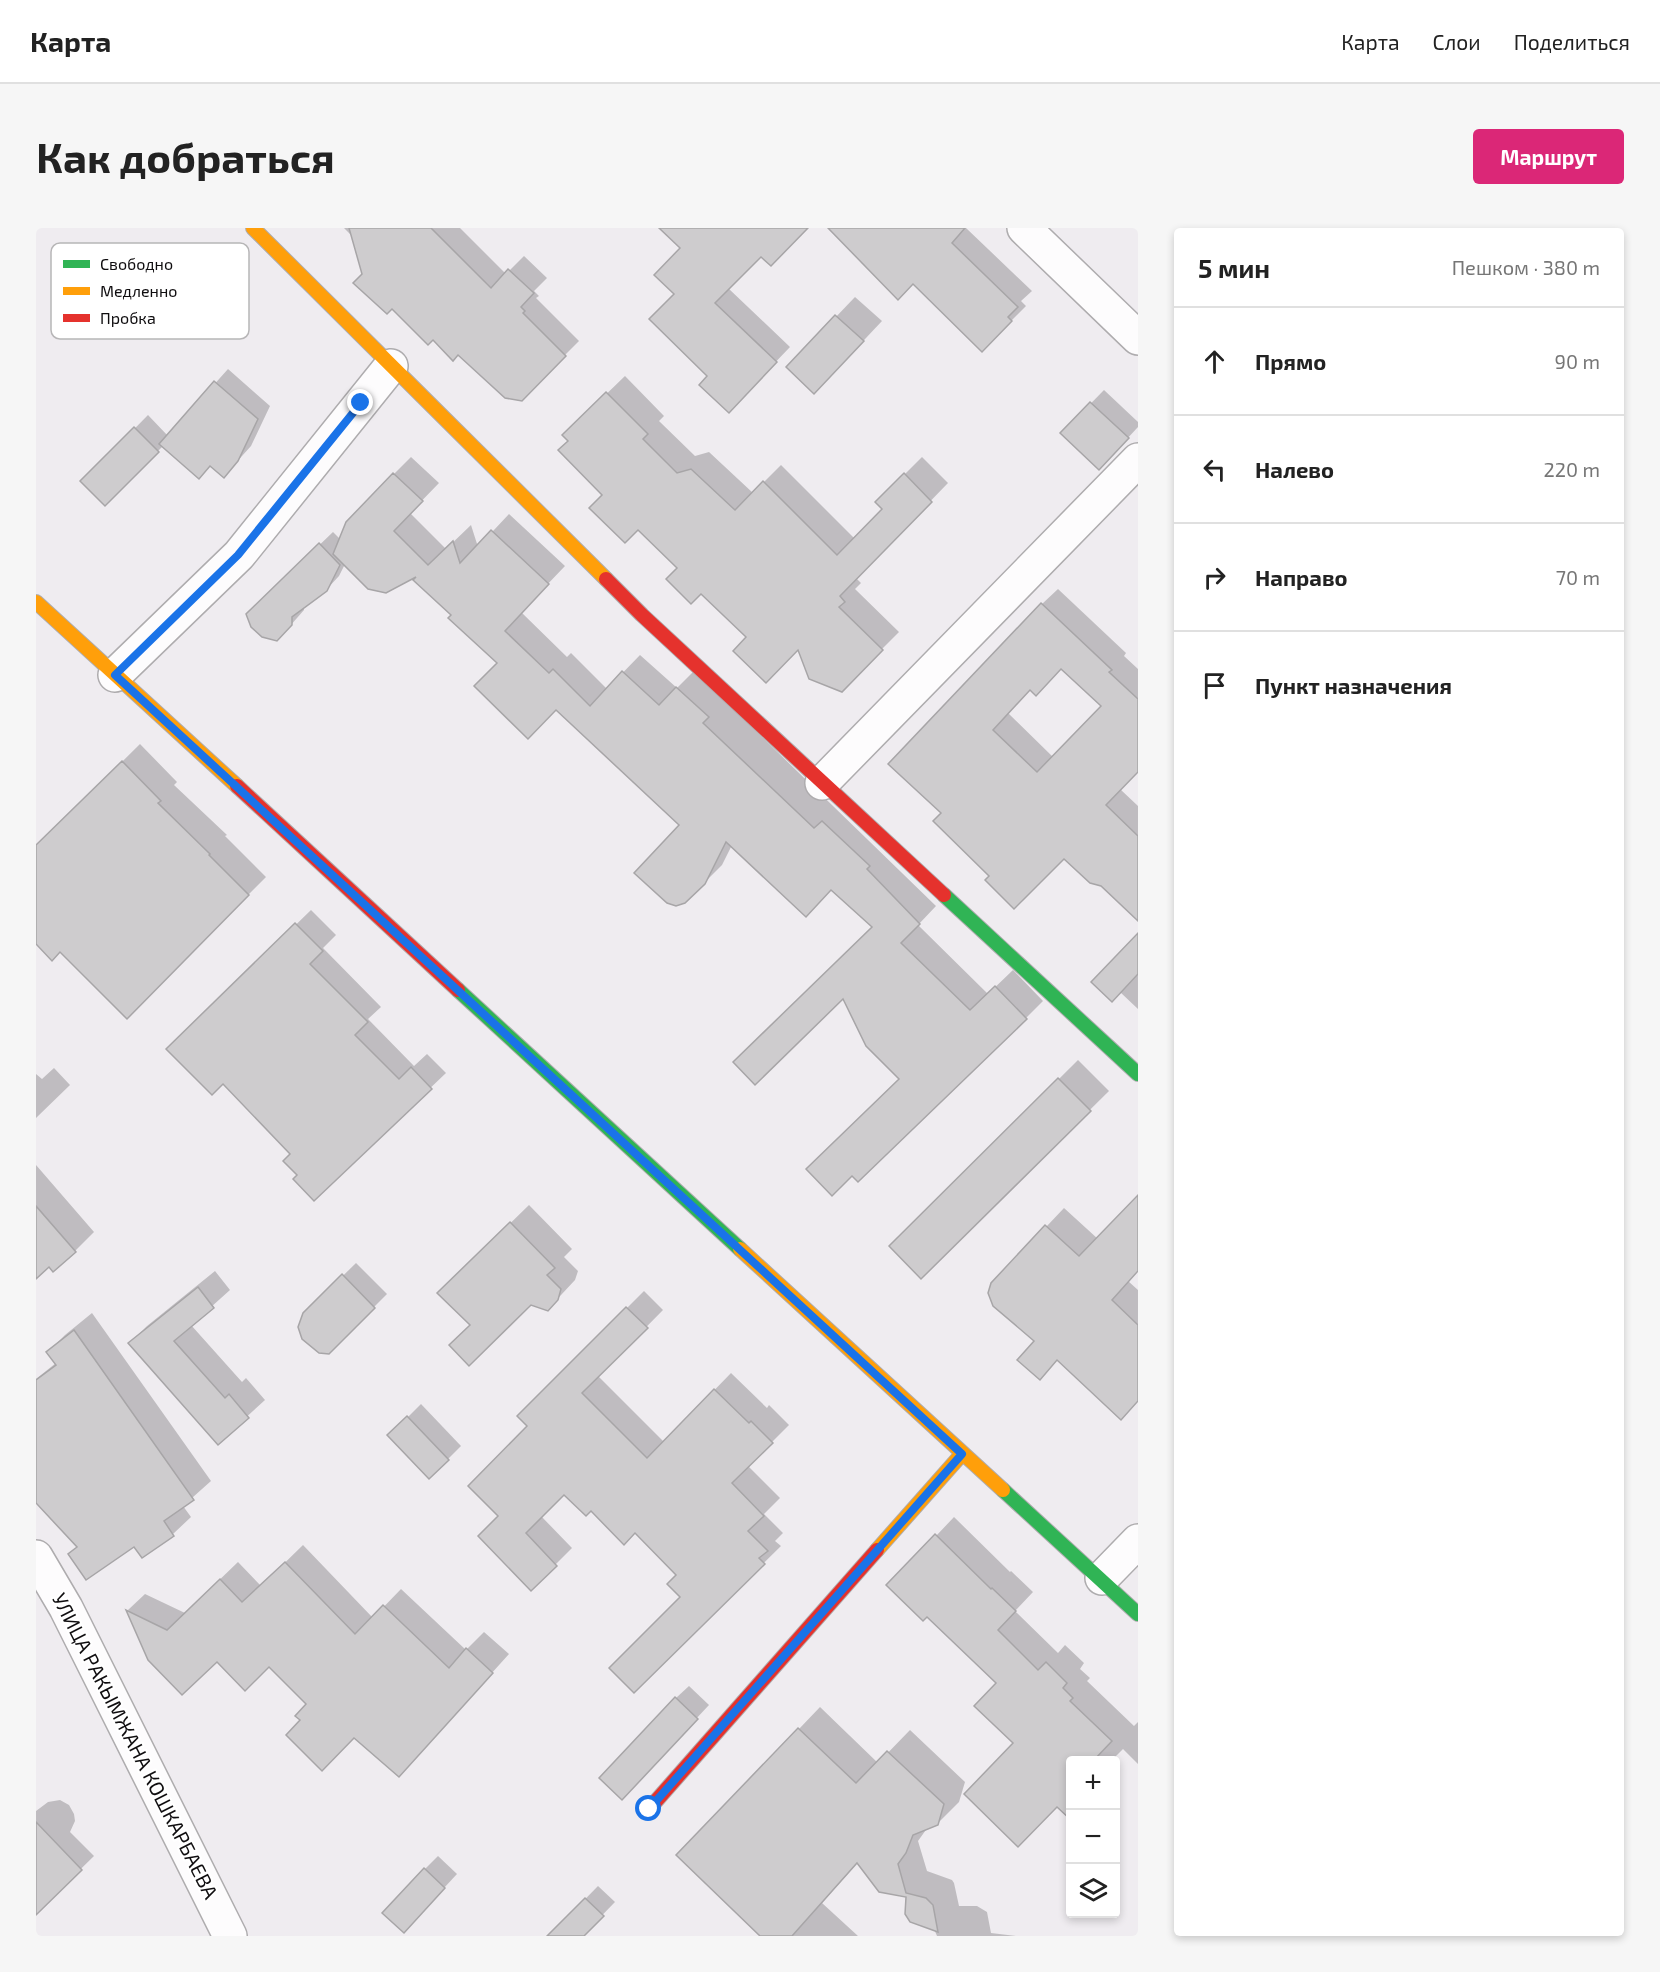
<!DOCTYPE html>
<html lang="ru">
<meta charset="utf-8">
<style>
:root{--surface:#fff;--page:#f6f6f6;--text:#222;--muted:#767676;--line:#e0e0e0;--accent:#db2777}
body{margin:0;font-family:"Exo 2",sans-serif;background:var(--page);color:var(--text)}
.controls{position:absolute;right:18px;bottom:18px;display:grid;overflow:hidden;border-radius:6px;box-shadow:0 3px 9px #0003}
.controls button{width:54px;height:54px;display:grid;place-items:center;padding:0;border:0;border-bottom:2px solid var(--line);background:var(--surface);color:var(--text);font:30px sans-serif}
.stop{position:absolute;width:18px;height:18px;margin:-14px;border:4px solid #1a73e8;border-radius:50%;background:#fff}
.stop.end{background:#1a73e8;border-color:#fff;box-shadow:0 2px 6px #0008}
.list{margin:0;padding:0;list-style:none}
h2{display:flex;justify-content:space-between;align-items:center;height:78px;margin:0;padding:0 24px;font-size:26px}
h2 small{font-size:20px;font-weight:400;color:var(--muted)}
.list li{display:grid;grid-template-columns:39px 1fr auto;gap:18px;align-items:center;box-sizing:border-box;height:108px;padding:0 24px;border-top:2px solid var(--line)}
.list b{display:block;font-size:22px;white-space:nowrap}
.list em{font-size:20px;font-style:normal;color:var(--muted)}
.icon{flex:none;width:33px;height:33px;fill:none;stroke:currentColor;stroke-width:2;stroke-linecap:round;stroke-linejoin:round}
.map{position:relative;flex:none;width:1102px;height:1708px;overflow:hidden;border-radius:6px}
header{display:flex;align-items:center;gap:36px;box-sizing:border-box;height:84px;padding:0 30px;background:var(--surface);border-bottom:2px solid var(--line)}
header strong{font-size:28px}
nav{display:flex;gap:33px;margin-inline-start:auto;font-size:21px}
.intro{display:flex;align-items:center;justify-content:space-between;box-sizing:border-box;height:144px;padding:0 36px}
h1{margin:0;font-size:42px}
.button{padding:15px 27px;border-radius:6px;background:var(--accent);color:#fff;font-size:21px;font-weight:700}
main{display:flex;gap:36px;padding:0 36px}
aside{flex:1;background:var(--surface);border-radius:6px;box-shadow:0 3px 9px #0003}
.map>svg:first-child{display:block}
</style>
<header>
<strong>Карта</strong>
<nav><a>Карта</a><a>Слои</a><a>Поделиться</a></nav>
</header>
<div class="intro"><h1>Как добраться</h1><a class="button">Маршрут</a></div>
<main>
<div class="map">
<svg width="1102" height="1708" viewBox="0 0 1102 1708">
<rect width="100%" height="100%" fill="#efecf0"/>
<g fill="#0003" fill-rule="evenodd">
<polygon points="308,0 424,0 470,46 488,28 511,50 498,63 503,68 500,70 543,113 485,171 422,125 327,46 317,9"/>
<polygon points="646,0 770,0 725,27 692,60 754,119 707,168 674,148 640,66 646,20"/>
<polygon points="794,0 930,0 996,63 985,73 990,78 946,122 877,54"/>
<polygon points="819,69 846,93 797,145 752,139"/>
<polygon points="192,141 234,178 215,218 188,248 175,236 127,218 69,276 47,253 112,187 132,208"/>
<polygon points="589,148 628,188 623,193 659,228 673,224 717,265 745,237 819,311 848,281 841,274 886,229 912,255 820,350 825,355 819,361 863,404 805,462 762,420 712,409 568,267 528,207"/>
<polygon points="1068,162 1102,194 1102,199 1076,227 1026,205"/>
<polygon points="375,229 403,255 374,285 410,321 435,297 442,319 473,286 529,338 485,384 531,429 535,425 571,461 604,427 641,460 658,443 900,678 882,697 952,766 977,742 1007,773 990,790 865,851 838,699 795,660 696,617 686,637 668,655 645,597 520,480 463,435 418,386 386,345 309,336 303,348 290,362 268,378 268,382 254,398 225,373 297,304 305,312 358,246"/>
<path d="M 1022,361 L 1090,425 L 1088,428 L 1102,441 L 1102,543 L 1084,561 L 1102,578 L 1102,671 L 1092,681 L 1065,657 L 1028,629 L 955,648 L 907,585 L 1006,376 ZM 1026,440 L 1067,478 L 1017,529 L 972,485 L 995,461 Z"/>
<polygon points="104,516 141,554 138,557 191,607 189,608 230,649 91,789 24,722 0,714 0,619"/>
<polygon points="275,682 300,707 287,720 345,779 332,791 378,838 391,826 410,845 278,971 263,947 256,926 187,853 132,821"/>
<polygon points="1102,707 1102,781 1084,764 1057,754"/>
<polygon points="1042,832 1073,863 885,1049 855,1018"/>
<polygon points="18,840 34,857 0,890 0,846 6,851"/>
<polygon points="0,937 58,1004 39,1023 13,1037 0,1049"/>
<polygon points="1102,970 1102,1028 1095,1035 1102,1043 1092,1053 1102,1062 1102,1172 1085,1190 1022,1131 1004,1150 1000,1113 956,1056 1028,980 1062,1011"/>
<polygon points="493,977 536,1021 528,1029 542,1043 539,1052 512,1081 494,1075 436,1097 421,1047"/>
<polygon points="320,1035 351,1066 293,1124 268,1086"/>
<polygon points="179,1043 194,1062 155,1097 206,1154 210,1150 229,1172 182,1215 94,1115 111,1098"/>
<polygon points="608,1063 627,1082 562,1148 628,1214 695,1145 731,1180 733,1177 753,1197 712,1238 744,1270 728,1286 747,1305 739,1313 745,1318 598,1463 646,1369 643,1347 599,1303 555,1281 528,1264 505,1288 536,1320 495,1361 464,1288 493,1198 483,1188"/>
<polygon points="56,1085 175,1253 147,1278 155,1289 137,1306 106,1328 99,1317 42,1318 0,1273 0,1151 20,1135 12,1124 29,1107"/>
<polygon points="385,1176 425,1218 412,1231 354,1207"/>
<polygon points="918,1289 974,1344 975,1343 997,1364 979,1383 1022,1425 1029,1417 1048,1435 1044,1441 1054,1450 1051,1453 1098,1498 1102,1494 1102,1536 1087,1521 1076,1532 1034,1532 1021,1577 979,1515 963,1455 900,1308"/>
<polygon points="267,1317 337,1390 365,1361 430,1422 448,1404 473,1426 380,1529 318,1508 266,1492 272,1476 233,1437 181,1432 114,1431 92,1382 109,1366 149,1385 202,1334 225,1358"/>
<polygon points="653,1458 673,1477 598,1557 640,1470"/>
<polygon points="784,1479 842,1535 874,1502 929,1554 923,1574 901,1596 892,1599 882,1613 891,1643 916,1652 918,1655 923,1678 941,1678 951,1684 955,1705 980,1708 901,1708 898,1701 871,1668 822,1634 786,1675 822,1708 727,1708 763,1501"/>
<polygon points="24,1572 33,1577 38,1586 39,1593 34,1604 58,1628 0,1685 0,1583 12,1574"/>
<polygon points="402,1628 421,1646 380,1690 389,1641"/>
<polygon points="562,1658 579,1674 546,1708 513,1708"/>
</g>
<g fill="#ceccce" stroke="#a7a5a7" stroke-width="1.5" fill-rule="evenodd">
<polygon points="313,0 395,0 455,60 472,41 498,65 485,79 489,83 487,85 530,128 486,173 469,170 422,127 417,133 397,112 392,117 356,81 351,86 317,55 326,46"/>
<polygon points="623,0 772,0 735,38 725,29 679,75 741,134 693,185 663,157 671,148 613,91 638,66 618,47 644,20"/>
<polygon points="792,0 929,0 916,15 982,79 972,89 976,93 946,124 877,56 862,72"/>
<polygon points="799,87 828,113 778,166 750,139"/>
<polygon points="178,153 222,191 202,233 188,250 174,238 163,251 123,216"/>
<polygon points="570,164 612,206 607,211 641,245 655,241 699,282 727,253 801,327 846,281 839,274 868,245 896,274 804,368 809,374 803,379 847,422 806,464 773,451 762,422 730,455 697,423 710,409 665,366 655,376 630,351 641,340 602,302 589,315 553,280 566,267 522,222 532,213 526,207"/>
<polygon points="1054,174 1093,210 1063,242 1024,205"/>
<polygon points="98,199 123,224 69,278 44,253"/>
<polygon points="357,245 387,273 358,303 392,337 417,313 424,335 455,302 513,356 469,403 513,445 517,441 554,478 586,443 623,477 640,459 673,489 667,495 778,600 786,593 834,638 831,641 884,696 865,715 934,782 959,758 991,791 822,954 816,948 796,968 770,941 863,851 830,818 807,771 719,857 697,834 836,699 795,662 770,689 690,614 669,656 649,675 640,678 631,675 598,645 643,597 520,482 492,511 438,458 461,435 412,390 415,387 377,352 380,349 350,365 332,361 297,326 310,294"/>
<polygon points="283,315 304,337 291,363 256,389 256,397 241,413 226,409 215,399 210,386"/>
<path d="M 1005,375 L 1076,442 L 1073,444 L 1102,471 L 1102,544 L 1070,577 L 1102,608 L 1102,693 L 1065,658 L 1054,655 L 1028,631 L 978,681 L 949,652 L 953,648 L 897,593 L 905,585 L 852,536 ZM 1025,441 L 1065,478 L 1001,544 L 957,502 L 994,462 L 1000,468 Z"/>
<polygon points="86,533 125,573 122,575 174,626 173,627 213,667 91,791 24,724 16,733 0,716 0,617"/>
<polygon points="259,695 287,723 274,736 332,794 319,807 363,851 375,839 396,861 278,973 257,951 261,947 247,933 254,926 187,856 176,867 130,821"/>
<polygon points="1102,705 1102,746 1076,774 1055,754"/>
<polygon points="1022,850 1055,883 885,1051 853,1018"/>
<polygon points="1102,967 1102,1043 1076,1072 1102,1097 1102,1173 1085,1192 1021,1132 1004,1152 981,1132 998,1113 957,1078 952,1065 955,1055 1009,997 1043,1028"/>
<polygon points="0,978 40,1024 17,1044 13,1039 0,1051"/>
<polygon points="474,994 519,1040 511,1047 525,1061 522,1072 512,1083 495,1077 433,1138 413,1117 434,1097 401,1065"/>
<polygon points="306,1046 339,1080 293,1126 283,1125 266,1111 262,1099 267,1085"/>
<polygon points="162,1059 178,1080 138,1113 189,1170 193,1166 213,1190 182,1217 92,1115"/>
<polygon points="590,1079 612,1100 546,1165 611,1230 678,1161 713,1195 715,1193 737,1215 696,1255 728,1288 712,1303 732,1323 723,1330 729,1336 598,1465 573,1440 644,1369 631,1356 640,1347 599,1305 588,1317 555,1283 550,1288 528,1267 490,1305 521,1338 495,1363 442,1308 462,1288 432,1258 491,1198 481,1188"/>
<polygon points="38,1102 158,1272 128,1293 138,1308 106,1330 98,1319 50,1352 32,1326 41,1319 0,1275 0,1152 20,1137 10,1124"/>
<polygon points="371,1188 413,1232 393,1251 351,1207"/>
<polygon points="899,1306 955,1361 956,1360 980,1383 962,1402 1002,1442 1010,1434 1031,1455 1027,1460 1037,1470 1034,1473 1076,1513 1057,1533 1035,1533 1035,1592 1021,1579 982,1619 928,1566 977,1515 938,1478 960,1455 891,1389 887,1393 850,1357"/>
<polygon points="249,1334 319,1406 347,1377 413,1440 430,1420 457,1445 363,1549 318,1510 286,1543 250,1507 264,1492 259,1488 270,1476 233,1439 209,1463 181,1434 146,1467 112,1432 90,1382 131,1402 184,1351 206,1374"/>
<polygon points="639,1469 662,1491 586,1572 563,1550"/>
<polygon points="762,1500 820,1555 851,1523 908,1576 902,1597 877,1607 870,1625 862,1636 870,1665 890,1670 897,1677 902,1704 874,1694 869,1686 870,1669 843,1664 821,1635 756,1708 724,1708 640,1627"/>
<polygon points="0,1594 46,1642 0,1687"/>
<polygon points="388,1640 409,1660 368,1705 346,1685"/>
<polygon points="549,1670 568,1688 548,1708 511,1708"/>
</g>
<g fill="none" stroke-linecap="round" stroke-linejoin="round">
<defs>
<g id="street">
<polyline points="988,0 1102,110"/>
<polyline points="79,447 203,327 355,138"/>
<polyline points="786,555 1102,232"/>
<polyline points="0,1329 30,1380 194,1708"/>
<polyline points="1066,1350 1102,1313"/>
</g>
<g id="fast">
<polyline points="908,667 1102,846"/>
<polyline points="422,762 704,1021"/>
<polyline points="967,1262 1102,1386"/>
</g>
<g id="slow">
<polyline points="217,0 570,351"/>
<polyline points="0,374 201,558"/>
<polyline points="704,1021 967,1262"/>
<polyline points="841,1322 926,1226"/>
</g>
<g id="jam">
<polyline points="570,351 606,387 908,667"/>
<polyline points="201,558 422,762"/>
<polyline points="613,1581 841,1322"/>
</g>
</defs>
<use href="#street" stroke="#aeacae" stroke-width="36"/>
<use href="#fast" stroke="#aeacae" stroke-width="16"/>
<use href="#slow" stroke="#aeacae" stroke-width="16"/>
<use href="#jam" stroke="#aeacae" stroke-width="16"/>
<use href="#street" stroke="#fdfcfd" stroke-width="33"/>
<use href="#fast" stroke="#30b455" stroke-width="14"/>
<use href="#slow" stroke="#ff9f0a" stroke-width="14"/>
<use href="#jam" stroke="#e5322d" stroke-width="14"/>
</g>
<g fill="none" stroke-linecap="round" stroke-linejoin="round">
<polyline stroke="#1a73e8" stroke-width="8" points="325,175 202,327 79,447 926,1226 613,1581"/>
</g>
<g text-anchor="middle" stroke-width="4.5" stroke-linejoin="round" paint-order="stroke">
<g font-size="20" fill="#0f0d0f" stroke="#fff">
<text transform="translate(99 1518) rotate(63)" y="7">УЛИЦА РАКЫМЖАНА КОШКАРБАЕВА</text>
</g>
</g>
<rect x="15" y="15" width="198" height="96" rx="9" fill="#fff" stroke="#b7b6b7" stroke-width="1.5"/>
<rect x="27" y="32" width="27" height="8" fill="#30b455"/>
<rect x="27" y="59" width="27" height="8" fill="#ff9f0a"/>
<rect x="27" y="86" width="27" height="8" fill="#e5322d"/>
<g font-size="16" fill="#0f0d0f">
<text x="64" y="42">Свободно</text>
<text x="64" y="69">Медленно</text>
<text x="64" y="96">Пробка</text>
</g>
</svg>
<div class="controls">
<button>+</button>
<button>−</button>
<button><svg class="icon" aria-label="layers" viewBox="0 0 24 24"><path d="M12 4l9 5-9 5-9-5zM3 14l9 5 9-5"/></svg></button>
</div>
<div class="stop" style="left:613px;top:1581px"></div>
<div class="stop end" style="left:325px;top:175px"></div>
</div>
<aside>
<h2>5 мин<small>Пешком · 380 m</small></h2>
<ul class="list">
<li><svg class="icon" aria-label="ahead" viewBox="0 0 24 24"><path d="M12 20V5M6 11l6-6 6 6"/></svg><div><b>Прямо</b></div><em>90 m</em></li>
<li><svg class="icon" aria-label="left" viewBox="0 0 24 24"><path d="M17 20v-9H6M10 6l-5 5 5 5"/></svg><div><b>Налево</b></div><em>220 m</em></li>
<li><svg class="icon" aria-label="right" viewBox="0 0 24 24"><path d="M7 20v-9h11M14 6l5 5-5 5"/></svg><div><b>Направо</b></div><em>70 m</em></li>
<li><svg class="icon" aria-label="arrive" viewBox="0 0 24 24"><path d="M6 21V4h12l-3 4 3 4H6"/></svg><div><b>Пункт назначения</b></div></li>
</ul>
</aside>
</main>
